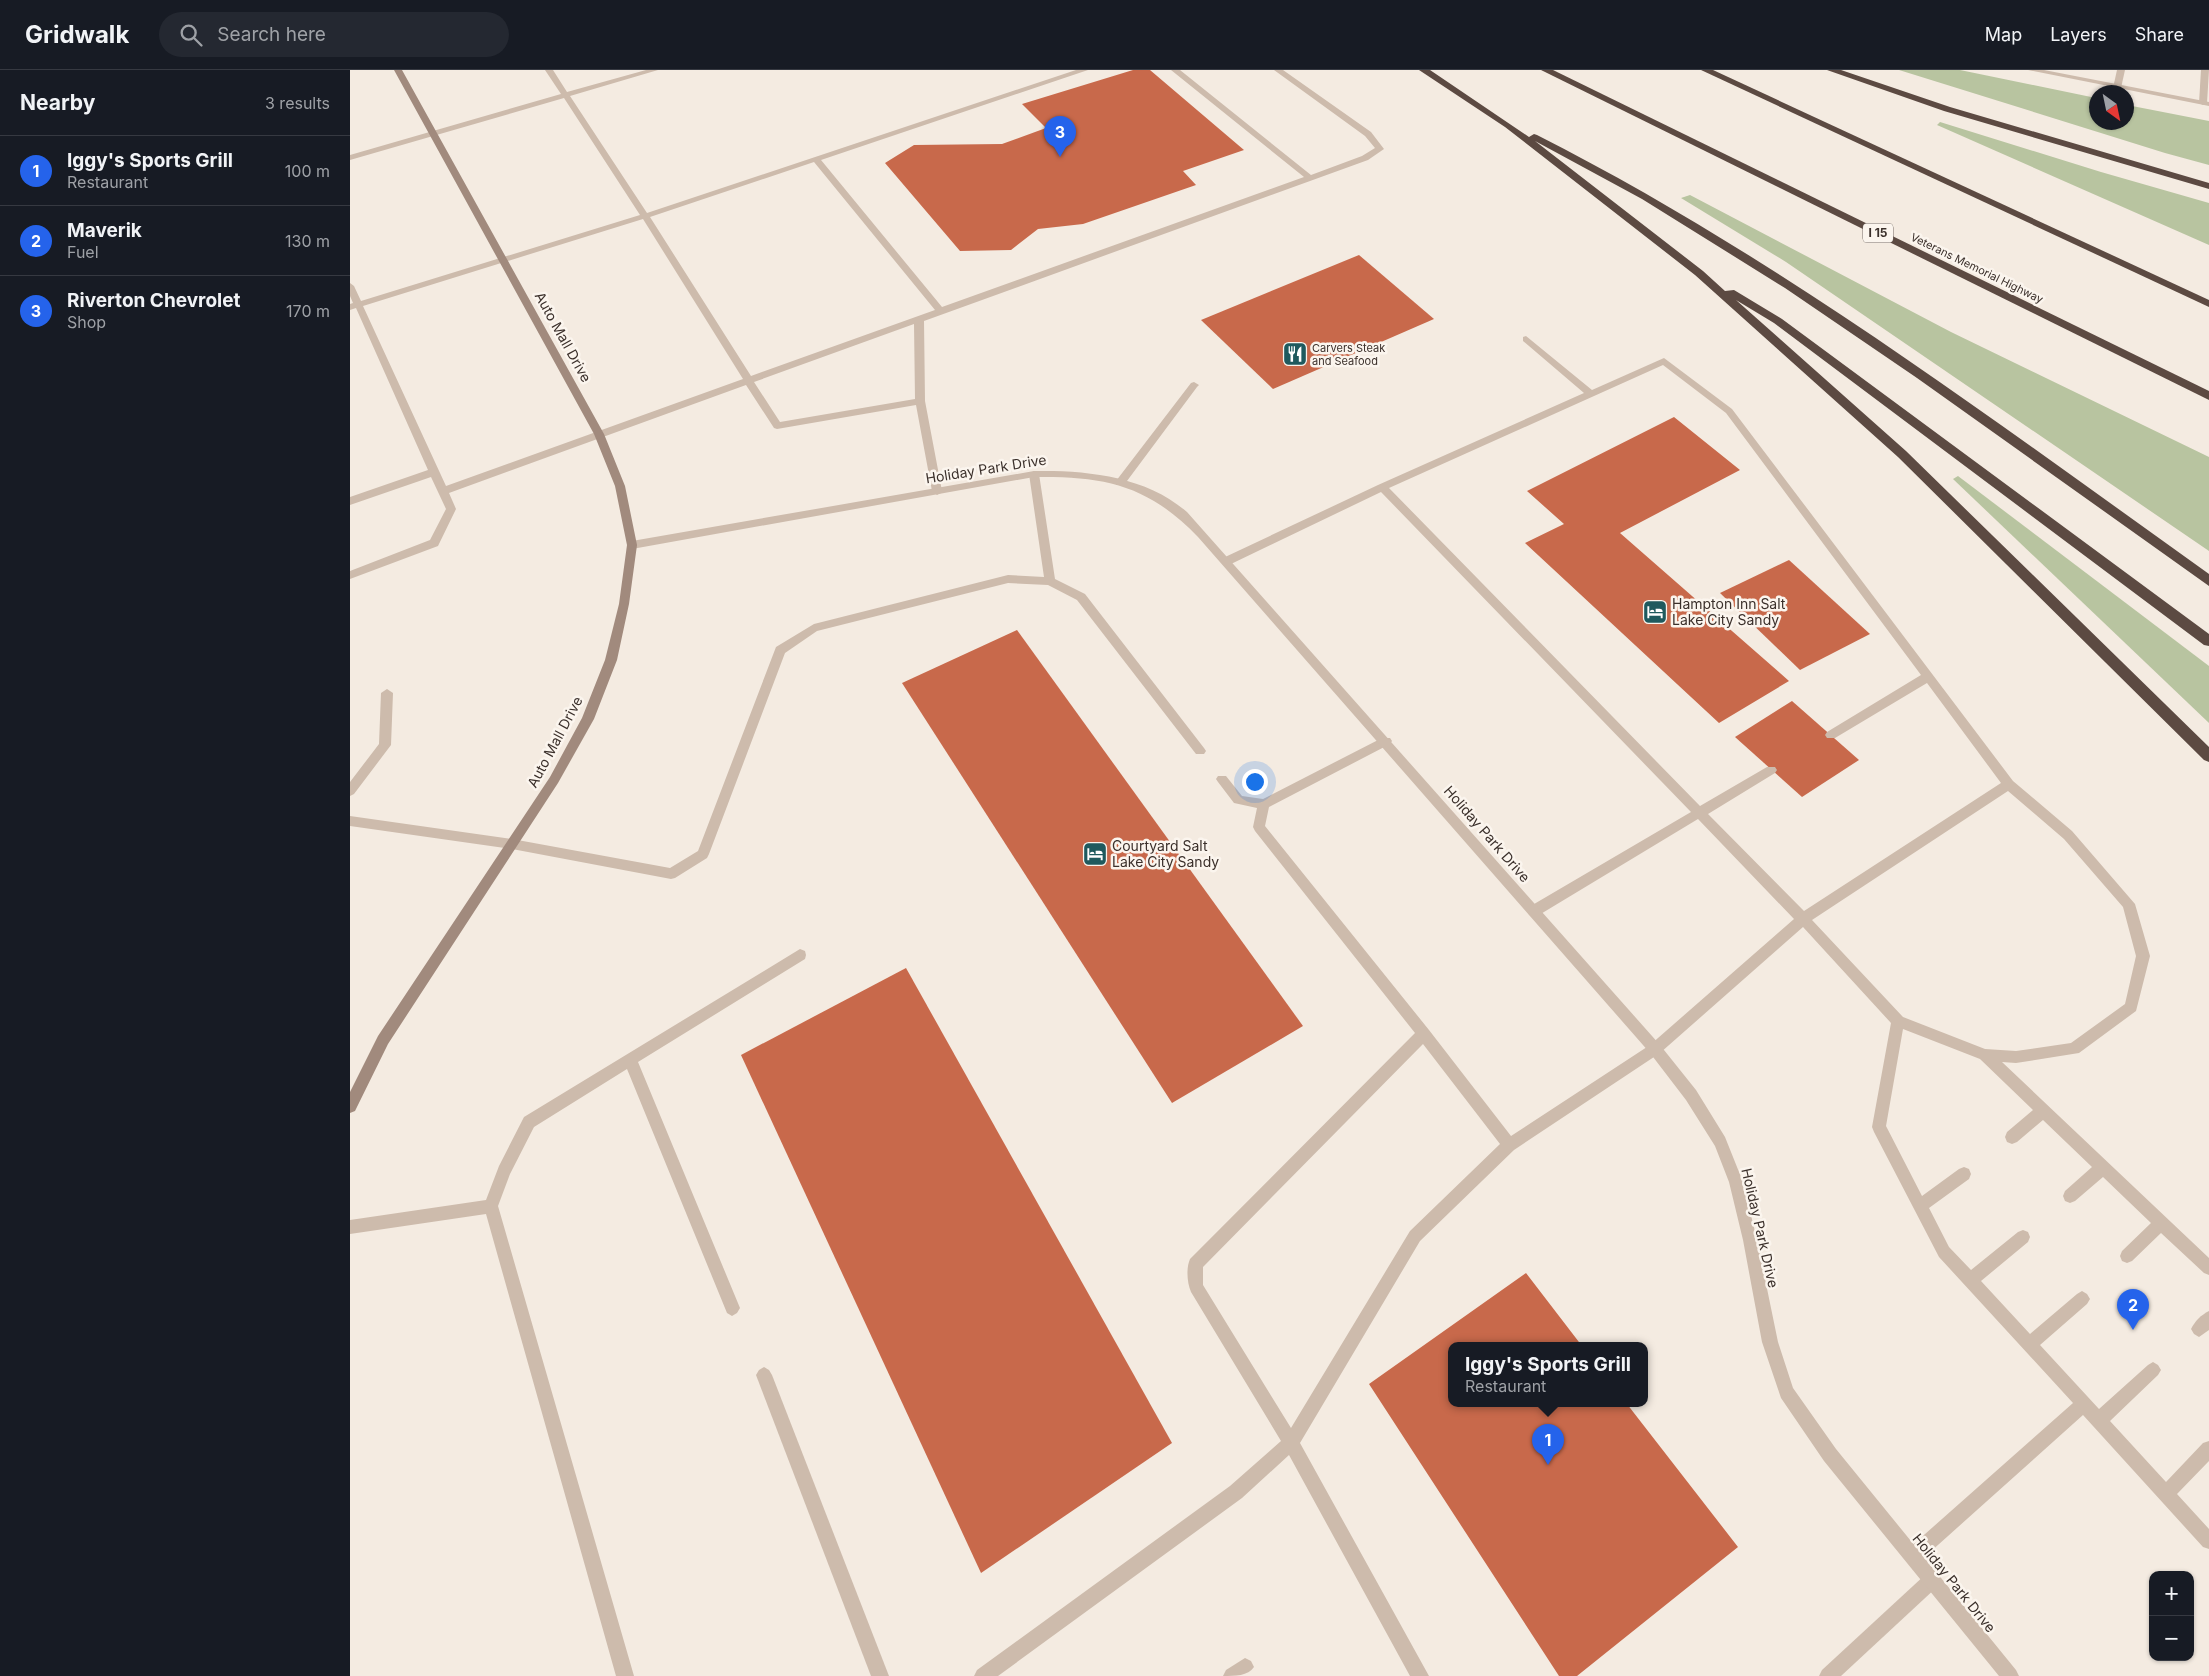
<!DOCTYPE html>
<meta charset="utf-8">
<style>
:root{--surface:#171b24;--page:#242831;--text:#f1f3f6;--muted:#9ea1a6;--line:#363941;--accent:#2563eb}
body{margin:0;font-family:Inter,sans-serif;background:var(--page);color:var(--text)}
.controls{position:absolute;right:15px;bottom:15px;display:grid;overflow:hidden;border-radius:10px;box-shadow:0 1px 4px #0004}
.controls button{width:45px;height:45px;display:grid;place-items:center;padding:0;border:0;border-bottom:1px solid var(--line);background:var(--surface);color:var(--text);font:25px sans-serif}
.compass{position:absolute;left:1739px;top:15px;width:45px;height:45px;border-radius:50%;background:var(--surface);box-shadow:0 1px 4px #0004;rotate:147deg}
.you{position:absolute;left:904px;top:711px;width:18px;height:18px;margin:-12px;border:4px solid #fff;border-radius:50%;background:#1a73e8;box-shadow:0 0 0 8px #1a73e833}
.badge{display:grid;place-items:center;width:32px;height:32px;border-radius:50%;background:var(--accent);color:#fff;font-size:16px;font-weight:700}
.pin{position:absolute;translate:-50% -41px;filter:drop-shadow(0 1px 2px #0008)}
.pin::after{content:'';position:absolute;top:26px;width:18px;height:15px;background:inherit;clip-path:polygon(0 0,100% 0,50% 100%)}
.popup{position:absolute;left:1098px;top:1272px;width:200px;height:65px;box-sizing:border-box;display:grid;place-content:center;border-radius:10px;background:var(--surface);filter:drop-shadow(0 1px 4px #0005);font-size:16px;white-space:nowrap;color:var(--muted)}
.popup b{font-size:19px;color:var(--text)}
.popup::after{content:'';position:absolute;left:50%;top:100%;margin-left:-10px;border:10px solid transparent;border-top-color:var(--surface)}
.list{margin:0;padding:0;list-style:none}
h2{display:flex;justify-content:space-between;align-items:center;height:65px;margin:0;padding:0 20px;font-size:21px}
h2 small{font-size:16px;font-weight:400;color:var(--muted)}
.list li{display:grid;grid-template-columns:32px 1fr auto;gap:15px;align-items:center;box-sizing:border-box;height:70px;padding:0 20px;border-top:1px solid var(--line)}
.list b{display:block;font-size:19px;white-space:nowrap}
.list p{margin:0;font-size:16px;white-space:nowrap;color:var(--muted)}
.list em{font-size:16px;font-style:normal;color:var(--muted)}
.icon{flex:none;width:28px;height:28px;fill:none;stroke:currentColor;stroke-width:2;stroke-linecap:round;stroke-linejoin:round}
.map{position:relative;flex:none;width:1859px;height:1606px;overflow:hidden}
header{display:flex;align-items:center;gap:30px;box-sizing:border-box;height:70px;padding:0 25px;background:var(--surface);border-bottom:1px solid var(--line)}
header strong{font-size:24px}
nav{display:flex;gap:28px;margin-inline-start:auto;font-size:18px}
.search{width:350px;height:45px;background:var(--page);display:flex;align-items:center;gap:12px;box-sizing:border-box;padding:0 18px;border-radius:28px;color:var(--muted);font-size:19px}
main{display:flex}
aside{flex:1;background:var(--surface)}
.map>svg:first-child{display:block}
</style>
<header>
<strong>Gridwalk</strong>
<div class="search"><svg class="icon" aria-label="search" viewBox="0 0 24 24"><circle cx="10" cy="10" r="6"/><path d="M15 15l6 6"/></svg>Search here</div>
<nav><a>Map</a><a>Layers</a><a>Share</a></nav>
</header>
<main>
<aside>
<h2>Nearby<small>3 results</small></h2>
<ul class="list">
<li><span class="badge">1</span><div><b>Iggy's Sports Grill</b><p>Restaurant</p></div><em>100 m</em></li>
<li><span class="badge">2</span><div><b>Maverik</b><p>Fuel</p></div><em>130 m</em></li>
<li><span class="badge">3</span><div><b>Riverton Chevrolet</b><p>Shop</p></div><em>170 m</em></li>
</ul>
</aside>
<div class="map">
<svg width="1859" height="1606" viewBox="0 0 1859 1606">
<rect width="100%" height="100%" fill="#f4ebe1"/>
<g fill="#b8c4a0">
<polygon points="1549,0 1610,0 1746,28 1746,52 1776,52 1777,35 1859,51 1859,95 1815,83"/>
<polygon points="1590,52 1751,102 1859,133 1859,175 1587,55"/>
<polygon points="1340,125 1601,262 1859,387 1859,481 1436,192 1331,128"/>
<polygon points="1608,406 1859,596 1859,653 1603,409"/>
</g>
<g fill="#c8694b">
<polygon points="783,0 800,0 894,80 833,101 846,115 733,154 688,159 661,180 610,181 535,93 564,75 652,74 696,58 672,34"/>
<polygon points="1009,185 1084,249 923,319 851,250"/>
<polygon points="1324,347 1390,400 1270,463 1439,611 1369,653 1175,473 1214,454 1177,421"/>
<polygon points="1439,490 1520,564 1450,600 1370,523"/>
<polygon points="667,560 953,956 822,1033 552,613"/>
<polygon points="1442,631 1509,690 1452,727 1385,667"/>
<polygon points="556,898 822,1373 631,1503 391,985"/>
<polygon points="1176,1203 1232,1276 1102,1276 1102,1334 1277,1334 1388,1477 1227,1606 1209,1606 1019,1314"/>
</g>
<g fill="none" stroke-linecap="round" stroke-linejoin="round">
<g fill="#cdbbac" fill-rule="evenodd">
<path d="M 195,0 L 203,0 L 217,22 L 296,0 L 308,0 L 220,26 L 297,143 L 726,0 L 738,0 L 471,90 L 592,237 L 954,107 L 821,0 L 830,0 L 961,105 L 1012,86 L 1025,78 L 1015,66 L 924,0 L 933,0 L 1021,62 L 1034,79 L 1018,90 L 574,251 L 575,331 L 592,421 L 591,423 L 587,425 L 582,421 L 566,335 L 427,359 L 424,358 L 396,315 L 99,423 L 106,439 L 88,476 L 0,509 L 0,501 L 80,470 L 96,439 L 81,407 L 0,435 L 0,427 L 78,400 L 6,238 L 0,240 L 0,234 L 3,233 L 0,226 L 0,213 L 4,216 L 11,231 L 290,145 L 214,28 L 0,90 L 0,85 L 211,24 ZM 464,92 L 585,240 L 401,306 L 300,147 ZM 293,149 L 393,309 L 96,416 L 13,236 ZM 564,254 L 565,329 L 430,352 L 404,312 Z"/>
<polygon points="1767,0 1775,0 1771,18 1767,20 1763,18"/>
<polygon points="1851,0 1859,0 1857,33 1853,35 1849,33"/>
<path d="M 1176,266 L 1242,320 L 1314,288 L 1382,339 L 1663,711 L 1722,761 L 1785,834 L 1800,886 L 1786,941 L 1729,983 L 1666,993 L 1652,992 L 1859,1188 L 1859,1205 L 1854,1203 L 1811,1163 L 1782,1191 L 1777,1193 L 1772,1191 L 1770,1186 L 1772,1181 L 1801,1153 L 1753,1107 L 1725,1131 L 1720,1133 L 1715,1131 L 1713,1126 L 1715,1121 L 1742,1097 L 1693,1050 L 1667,1072 L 1662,1074 L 1657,1072 L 1655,1067 L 1657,1062 L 1683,1040 L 1630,989 L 1553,959 L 1536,1056 L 1572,1126 L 1609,1099 L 1614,1097 L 1619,1099 L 1621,1104 L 1619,1109 L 1579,1138 L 1599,1177 L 1621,1200 L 1668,1162 L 1673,1160 L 1678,1162 L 1680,1167 L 1678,1172 L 1631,1211 L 1680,1264 L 1727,1224 L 1732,1221 L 1737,1224 L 1740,1229 L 1737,1234 L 1690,1275 L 1749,1339 L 1798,1295 L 1803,1292 L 1808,1295 L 1811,1300 L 1808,1305 L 1760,1351 L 1816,1412 L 1853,1373 L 1859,1371 L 1859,1391 L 1827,1424 L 1859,1459 L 1859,1479 L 1853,1477 L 1733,1345 L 1569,1492 L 1563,1494 L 1557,1492 L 1555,1486 L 1557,1480 L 1723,1333 L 1589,1187 L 1524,1062 L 1522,1057 L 1541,953 L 1453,857 L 1310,983 L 1164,1080 L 1070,1171 L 950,1373 L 1079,1606 L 1060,1606 L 939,1385 L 892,1428 L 648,1606 L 624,1606 L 627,1600 L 880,1416 L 931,1371 L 841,1222 C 837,1213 836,1198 840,1189 L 1065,963 L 905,761 L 903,757 L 907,738 L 884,733 L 868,712 L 866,709 L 868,706 L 876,706 L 892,726 L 913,729 L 1032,668 L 1040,668 L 1042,671 L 1040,674 L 919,737 L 915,756 L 1079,960 L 1161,1066 L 1300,975 L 1444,849 L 1348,749 L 1189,845 L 1184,846 L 1179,845 L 1178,841 L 1179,837 L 1341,742 L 1031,422 L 881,494 L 873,494 L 872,491 L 873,488 L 1028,415 L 1234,323 L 1173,271 L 1173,267 ZM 1313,295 L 1376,343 L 1571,605 L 1477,662 L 1475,665 L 1477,668 L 1485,668 L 1577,613 L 1651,713 L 1454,841 L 1358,744 L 1425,703 L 1427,700 L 1425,697 L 1417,697 L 1350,736 L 1039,418 ZM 1658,721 L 1714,769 L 1773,837 L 1786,886 L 1775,934 L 1721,973 L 1666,981 L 1635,979 L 1553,947 L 1462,850 ZM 1073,974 L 1150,1074 L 1060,1161 L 941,1358 L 853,1215 L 853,1197 Z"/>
<polygon points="844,312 849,315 847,317 774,415 766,415 766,411 841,313"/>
<polygon points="684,401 689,404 705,509 735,524 854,678 856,681 854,684 846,684 727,530 698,515 658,513 467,561 435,583 359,784 357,788 325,808 321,809 162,779 0,756 0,746 162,769 320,798 348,781 426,577 464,554 658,505 694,507 679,404"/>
<polygon points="37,619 43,623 41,675 4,724 0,726 0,712 29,674 31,623"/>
<polygon points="450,879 455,881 456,885 455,889 288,992 390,1238 387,1243 382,1246 377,1243 277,999 184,1057 160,1104 148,1136 284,1606 266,1606 136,1144 0,1164 0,1150 136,1130 149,1096 174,1047"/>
<path d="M 1859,1241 L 1859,1260 L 1849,1267 L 1844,1264 L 1841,1259 C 1845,1251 1851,1245 1859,1241 Z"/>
<polygon points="414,1297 419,1300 422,1305 539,1606 521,1606 406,1305 409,1300"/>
<polygon points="1582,1502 1588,1504 1590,1510 1588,1516 1491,1606 1469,1606 1472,1600 1576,1504"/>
<path d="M 895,1588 L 901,1591 L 904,1597 C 898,1606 885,1606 873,1606 L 876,1600 Z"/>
</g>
<g fill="#cdbbac" fill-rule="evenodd">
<polygon points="1678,0 1694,0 1859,32 1859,36"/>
<path d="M 684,401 C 736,400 796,406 837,442 L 1310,975 L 1346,1020 L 1375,1067 L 1393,1112 L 1407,1170 L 1428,1272 L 1443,1318 L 1486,1379 L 1666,1600 L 1669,1606 L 1649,1606 L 1474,1391 L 1431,1328 L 1412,1272 L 1393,1170 L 1379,1112 L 1365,1076 L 1336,1030 L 1300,983 L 848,467 C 798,415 755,406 684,407 L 282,479 L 277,475 L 282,471 Z"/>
</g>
<polygon fill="#a18a7d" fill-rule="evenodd" points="44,0 52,0 254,364 275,416 287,475 279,534 267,590 244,649 208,713 38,974 5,1041 0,1043 0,1022 28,966 200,707 232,648 255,590 269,534 277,475 265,416 244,364"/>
<g fill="#5c4a42" fill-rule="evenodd">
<path d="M 1069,0 L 1080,0 L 1179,67 L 1184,64 L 1187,65 C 1426,186 1642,349 1859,504 L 1859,516 L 1567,308 L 1435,218 L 1292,129 L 1185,71 L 1353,201 L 1375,221 L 1384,220 L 1432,249 L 1859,564 L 1859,576 L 1854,575 L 1424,253 L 1386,230 L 1556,381 L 1859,677 L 1859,692 L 1854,690 L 1548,387 L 1345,205 L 1155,57 Z"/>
<polygon points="1191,0 1203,0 1859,321 1859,330"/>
<polygon points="1351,0 1363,0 1859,230 1859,237"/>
<polygon points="1477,0 1491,0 1600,37 1859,113 1859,119 1594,41"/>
</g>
</g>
<defs>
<symbol id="restaurant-square" viewBox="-11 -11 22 22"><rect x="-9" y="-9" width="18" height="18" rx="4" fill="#1f5a5e" stroke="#fbf5ee"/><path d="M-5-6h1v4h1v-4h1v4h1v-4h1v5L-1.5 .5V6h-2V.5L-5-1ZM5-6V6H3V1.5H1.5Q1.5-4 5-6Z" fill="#fff"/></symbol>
<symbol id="hotel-square" viewBox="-11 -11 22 22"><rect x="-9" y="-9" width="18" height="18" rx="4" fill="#1f5a5e" stroke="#fbf5ee"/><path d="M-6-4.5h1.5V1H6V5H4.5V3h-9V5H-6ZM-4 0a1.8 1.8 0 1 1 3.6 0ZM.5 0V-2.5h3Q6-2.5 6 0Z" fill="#fff"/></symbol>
</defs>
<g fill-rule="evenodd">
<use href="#restaurant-square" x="931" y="270" width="28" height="28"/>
<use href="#hotel-square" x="1291" y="528" width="28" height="28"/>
<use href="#hotel-square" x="731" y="770" width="28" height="28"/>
</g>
<g text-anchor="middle" stroke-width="5" stroke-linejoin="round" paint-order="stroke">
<g font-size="11" fill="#3b302b" stroke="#fbf5ee">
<text transform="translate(1627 198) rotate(26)" y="4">Veterans Memorial Highway</text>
</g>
<g font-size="11" fill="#3b302b" stroke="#fbf5ee" text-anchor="start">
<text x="962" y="282">Carvers Steak<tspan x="962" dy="13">and Seafood</tspan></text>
</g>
<rect fill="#fbf5ee" stroke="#756b66" stroke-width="1" x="1513" y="153.5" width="30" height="19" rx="4"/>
<g font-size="12" font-weight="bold" fill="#3b302b">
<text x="1528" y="167">I 15</text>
</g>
<g font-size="14" fill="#3b302b" stroke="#fbf5ee">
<text transform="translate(213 267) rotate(61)" y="5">Auto Mall Drive</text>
<text transform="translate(636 399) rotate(-9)" y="5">Holiday Park Drive</text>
<text transform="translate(205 672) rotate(-62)" y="5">Auto Mall Drive</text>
<text transform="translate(1137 764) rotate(49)" y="5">Holiday Park Drive</text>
<text transform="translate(1410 1158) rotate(77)" y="5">Holiday Park Drive</text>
<text transform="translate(1604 1513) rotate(51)" y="5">Holiday Park Drive</text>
</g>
<g font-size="14" fill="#3b302b" stroke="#fbf5ee" text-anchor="start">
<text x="1322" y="539">Hampton Inn Salt<tspan x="1322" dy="16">Lake City Sandy</tspan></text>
<text x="762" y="781">Courtyard Salt<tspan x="762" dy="16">Lake City Sandy</tspan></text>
</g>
</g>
</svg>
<div class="controls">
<button>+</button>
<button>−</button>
</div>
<svg class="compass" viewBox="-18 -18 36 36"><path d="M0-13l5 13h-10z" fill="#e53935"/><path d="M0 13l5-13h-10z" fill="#9ea1a6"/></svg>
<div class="you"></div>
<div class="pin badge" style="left:1198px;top:1395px">1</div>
<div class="popup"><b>Iggy's Sports Grill</b>Restaurant</div>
<div class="pin badge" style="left:1783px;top:1260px">2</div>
<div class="pin badge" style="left:710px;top:87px">3</div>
</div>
</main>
